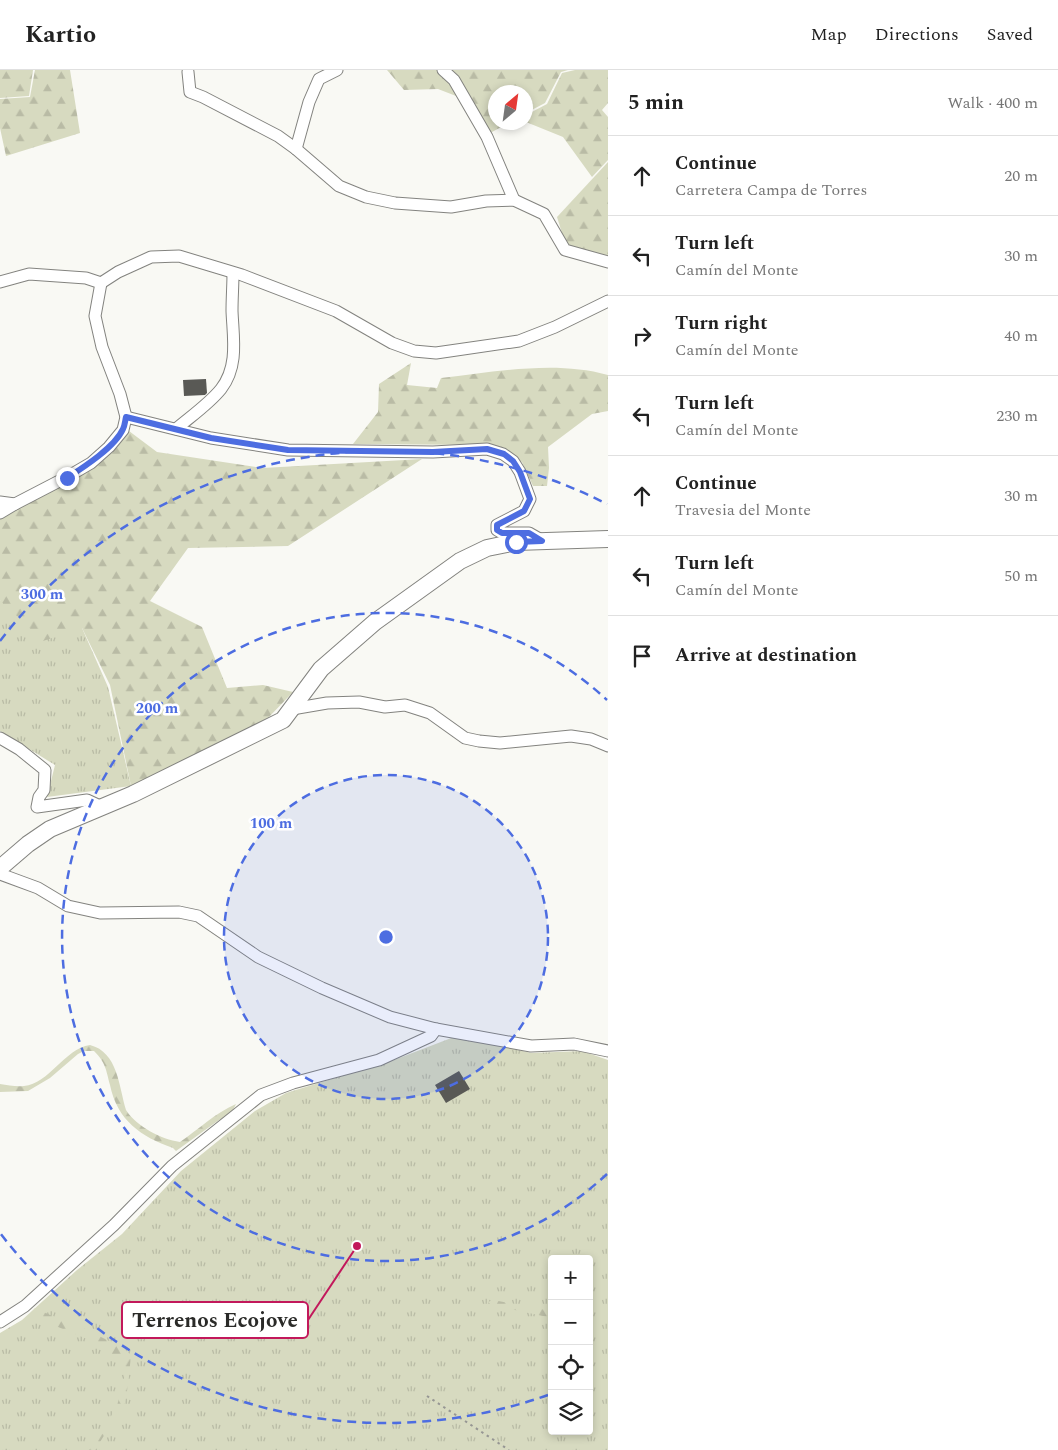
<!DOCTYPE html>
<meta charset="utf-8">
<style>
:root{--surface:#fff;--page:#f2f2f2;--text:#222;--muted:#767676;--line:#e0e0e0}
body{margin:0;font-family:Spectral,serif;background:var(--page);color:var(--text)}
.controls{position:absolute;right:15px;bottom:15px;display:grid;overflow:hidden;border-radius:5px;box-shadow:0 2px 8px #0003}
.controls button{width:45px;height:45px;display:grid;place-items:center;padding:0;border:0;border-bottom:1px solid var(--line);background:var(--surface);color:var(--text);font:25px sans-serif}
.compass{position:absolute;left:488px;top:15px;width:45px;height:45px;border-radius:50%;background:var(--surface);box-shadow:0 2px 8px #0003;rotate:29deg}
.stop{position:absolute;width:15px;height:15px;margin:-11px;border:4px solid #4d6de1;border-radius:50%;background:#fff}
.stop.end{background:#4d6de1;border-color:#fff;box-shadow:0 1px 5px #0008}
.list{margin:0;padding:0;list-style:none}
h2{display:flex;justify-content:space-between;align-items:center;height:65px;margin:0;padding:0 20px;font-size:21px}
h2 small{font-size:16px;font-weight:400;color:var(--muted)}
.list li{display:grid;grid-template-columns:32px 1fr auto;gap:15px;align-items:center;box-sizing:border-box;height:80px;padding:0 20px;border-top:1px solid var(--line)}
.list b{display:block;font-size:19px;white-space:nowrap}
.list p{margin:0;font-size:16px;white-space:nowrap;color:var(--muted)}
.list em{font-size:16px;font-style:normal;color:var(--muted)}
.icon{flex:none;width:28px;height:28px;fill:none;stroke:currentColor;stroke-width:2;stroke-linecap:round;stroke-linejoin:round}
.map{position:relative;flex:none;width:608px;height:1380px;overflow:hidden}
header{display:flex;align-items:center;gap:30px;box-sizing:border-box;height:70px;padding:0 25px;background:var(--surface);border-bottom:1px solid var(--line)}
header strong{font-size:24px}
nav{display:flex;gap:28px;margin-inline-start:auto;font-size:18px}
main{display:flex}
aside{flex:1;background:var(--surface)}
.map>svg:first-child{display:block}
</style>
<header>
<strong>Kartio</strong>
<nav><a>Map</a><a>Directions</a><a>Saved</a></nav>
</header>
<main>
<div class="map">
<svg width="608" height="1380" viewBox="0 0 608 1380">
<defs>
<pattern id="grass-tufts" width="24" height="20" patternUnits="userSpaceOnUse" patternTransform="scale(1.25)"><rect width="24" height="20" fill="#d7dac0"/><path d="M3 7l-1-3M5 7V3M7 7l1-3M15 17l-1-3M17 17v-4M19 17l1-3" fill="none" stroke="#b9bba5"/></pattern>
<pattern id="forest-firs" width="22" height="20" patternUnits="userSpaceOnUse" patternTransform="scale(1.25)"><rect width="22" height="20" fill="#d7dac0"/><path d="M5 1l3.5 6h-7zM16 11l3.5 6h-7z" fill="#b9bba5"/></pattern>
</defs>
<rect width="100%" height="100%" fill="#f9f9f4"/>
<g fill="url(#grass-tufts)" fill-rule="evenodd">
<polygon points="0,530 82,558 108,617 131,716 47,727 55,695 0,661"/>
<path d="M 459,965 L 531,983 L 582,981 L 608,990 L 608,1380 L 0,1380 L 0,1263 L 22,1250 L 77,1200 L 122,1164 L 181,1101 L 255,1041 L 286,1023 L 394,990 ZM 552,1189 L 589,1189 L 589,1361 L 552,1361 Z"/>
</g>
<g fill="url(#forest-firs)">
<polygon points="0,0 33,0 29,26 0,28"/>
<polygon points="35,0 70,0 80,63 6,86 0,58 0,29 30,27"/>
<polygon points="387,0 446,0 469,31 438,19 404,20"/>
<polygon points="448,0 568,0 561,2 545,33 526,43 526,22 496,22 496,52 509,53 490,63"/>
<polygon points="575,0 608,0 608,33 602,40 608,47 608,90 592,107 563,67 526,52 526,45 547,34 562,3"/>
<polygon points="608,92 608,187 566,176 557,147"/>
<path d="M 411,293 L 407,315 L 437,318 L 441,308 C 496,302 554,290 608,305 L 608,341 L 592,344 L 548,377 L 549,398 L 547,416 L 533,416 L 522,392 L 490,375 L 353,374 L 378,342 L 379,314 Z"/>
<polygon points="129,361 157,382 263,398 422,389 288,476 188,478 150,531 202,557 227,618 263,615 293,622 269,647 240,663 131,716 110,615 82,558 43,571 0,530 0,445 72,404"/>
<path d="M 90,975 C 118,982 119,1017 126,1040 C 137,1057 161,1069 180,1072 C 199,1059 215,1043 236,1034 L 231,1044 L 219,1050 L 176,1081 L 173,1078 C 141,1067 117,1050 110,1015 C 106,1000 106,993 94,981 L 84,981 L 78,984 L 50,1008 L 28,1021 L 0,1022 L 0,1014 C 8,1015 16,1017 24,1016 C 49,1014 64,979 90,975 Z"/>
<polygon points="493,1230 552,1241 552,1248 492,1235 488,1232"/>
<path d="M 35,1238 L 63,1251 L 83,1258 L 123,1278 L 131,1285 L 128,1315 L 125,1332 L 95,1380 L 89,1380 L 94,1375 L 117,1336 L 126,1300 C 105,1268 61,1262 30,1244 Z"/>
</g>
<g fill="#595955">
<polygon points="206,309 207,323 205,325 184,326 183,310"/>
<polygon points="459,1001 470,1019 446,1033 435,1015"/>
</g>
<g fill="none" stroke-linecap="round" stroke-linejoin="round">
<defs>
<g id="street">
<polyline points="443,0 454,10 487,67 514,130"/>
<polyline points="188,2 190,22 203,27 278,66 296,79 339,116 366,127 395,133 451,137 486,131 514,130 544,144 565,180 608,192"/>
<polyline points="296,79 309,32 319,9 337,0"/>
<polyline points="0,212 29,204 86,208 101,213 118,202 151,187 179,186 242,205 336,241 392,273 414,281 436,283 519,271 555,257 608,231"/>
<polyline points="126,347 211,368 288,380 433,382 487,379 503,384 513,391 520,402 530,429 524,441 497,455 497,460 502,463 529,463 543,471"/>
<path d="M 176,359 C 190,347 209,334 221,319 C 239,296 233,267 232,241 C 232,228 233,215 233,203"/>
<polyline points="0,432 15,434 67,407 91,393 109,377 123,360 126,347 120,324 102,277 95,246 101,213"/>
<polyline points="0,443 15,434"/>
<polyline points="292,639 327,633 359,632 385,637 405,635 430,643 465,668 479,671 500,673 571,666 591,669 608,676"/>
<polyline points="0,668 19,679 45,700 44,720 39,727 37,737 87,730 102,737"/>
<polyline points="0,804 38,818 68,836 100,843 179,842 198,846 258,887 322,918 390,947 436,959 531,976 574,974 608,981"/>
<polyline points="0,1252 25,1236 114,1155 172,1096 261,1025 293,1013 379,990 431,966 436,959"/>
</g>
<polyline id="secondary" points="0,798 28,774 50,759 133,724 283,650 321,599 375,552 460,491 487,478 516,472 608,469"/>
</defs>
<use href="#street" stroke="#83837f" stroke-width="13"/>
<use href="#secondary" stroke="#83837f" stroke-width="18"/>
<polyline stroke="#969693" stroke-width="2" stroke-dasharray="2.5 4" stroke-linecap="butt" points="427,1326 509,1380"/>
<use href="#street" stroke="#fff" stroke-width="11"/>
<use href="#secondary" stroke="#fff" stroke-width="16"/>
</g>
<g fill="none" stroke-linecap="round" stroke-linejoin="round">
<path stroke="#4d6de1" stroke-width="6" d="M 67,408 C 84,397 115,377 123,359 C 125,355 125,351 126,347 L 211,368 L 288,380 L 433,382 L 487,379 L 504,384 L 513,391 L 520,402 L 530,429 L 524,441 L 497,455 L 497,460 L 502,463 L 529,463 L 542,471 L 516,472"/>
</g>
<circle cx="386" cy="867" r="162" fill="#4d6de1" fill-opacity=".12"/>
<g fill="none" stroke="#4d6de1" stroke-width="2.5" stroke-dasharray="9 6">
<circle cx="386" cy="867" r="162"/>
<path d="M607 1104A324 324 0 1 1 607 630"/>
<path d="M548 1325A486 486 0 0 1 0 1163M0 571A486 486 0 0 1 607 434"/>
</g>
<circle cx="386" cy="867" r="8" fill="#4d6de1" stroke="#fff" stroke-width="2.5"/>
<g font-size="15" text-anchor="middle" font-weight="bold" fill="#4d6de1" stroke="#fff" stroke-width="5" stroke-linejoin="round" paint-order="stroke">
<text x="42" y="529">300 m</text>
<text x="157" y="643">200 m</text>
<text x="271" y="758">100 m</text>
</g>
<path fill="none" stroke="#c2185b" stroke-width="2" d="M357 1176L308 1250"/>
<circle fill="#c2185b" stroke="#fff" stroke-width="2" cx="357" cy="1176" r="5"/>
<rect fill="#fff" stroke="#c2185b" stroke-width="2" x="122" y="1232" width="186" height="36" rx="5"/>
<g font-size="21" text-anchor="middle" font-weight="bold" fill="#2a2a28">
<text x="215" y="1257">Terrenos Ecojove</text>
</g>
</svg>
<div class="controls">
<button>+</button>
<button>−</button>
<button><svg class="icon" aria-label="locate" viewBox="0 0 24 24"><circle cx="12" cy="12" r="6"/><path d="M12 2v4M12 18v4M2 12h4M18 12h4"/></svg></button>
<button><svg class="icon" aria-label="layers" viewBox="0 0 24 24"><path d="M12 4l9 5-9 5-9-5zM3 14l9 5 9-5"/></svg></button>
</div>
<svg class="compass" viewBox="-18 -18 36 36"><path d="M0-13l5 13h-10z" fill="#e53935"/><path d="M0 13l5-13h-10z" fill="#767676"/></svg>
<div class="stop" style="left:516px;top:472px"></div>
<div class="stop end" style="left:67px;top:408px"></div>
</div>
<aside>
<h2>5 min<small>Walk · 400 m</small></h2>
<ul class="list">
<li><svg class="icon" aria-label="ahead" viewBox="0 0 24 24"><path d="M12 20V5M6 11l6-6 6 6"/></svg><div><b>Continue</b><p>Carretera Campa de Torres</p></div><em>20 m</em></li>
<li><svg class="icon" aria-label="left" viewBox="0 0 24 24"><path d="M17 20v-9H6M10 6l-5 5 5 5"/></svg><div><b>Turn left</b><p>Camín del Monte</p></div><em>30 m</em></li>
<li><svg class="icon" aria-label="right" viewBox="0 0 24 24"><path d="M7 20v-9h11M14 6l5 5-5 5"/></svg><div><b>Turn right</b><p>Camín del Monte</p></div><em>40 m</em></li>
<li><svg class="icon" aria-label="left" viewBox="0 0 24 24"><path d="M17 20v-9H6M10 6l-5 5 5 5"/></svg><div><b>Turn left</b><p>Camín del Monte</p></div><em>230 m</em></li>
<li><svg class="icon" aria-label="ahead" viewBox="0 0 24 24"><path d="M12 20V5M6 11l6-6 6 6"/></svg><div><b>Continue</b><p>Travesia del Monte</p></div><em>30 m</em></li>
<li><svg class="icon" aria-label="left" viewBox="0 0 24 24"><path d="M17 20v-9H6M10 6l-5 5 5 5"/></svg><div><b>Turn left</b><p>Camín del Monte</p></div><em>50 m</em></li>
<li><svg class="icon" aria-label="arrive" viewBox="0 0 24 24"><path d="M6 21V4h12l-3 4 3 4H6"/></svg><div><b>Arrive at destination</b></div></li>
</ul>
</aside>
</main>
